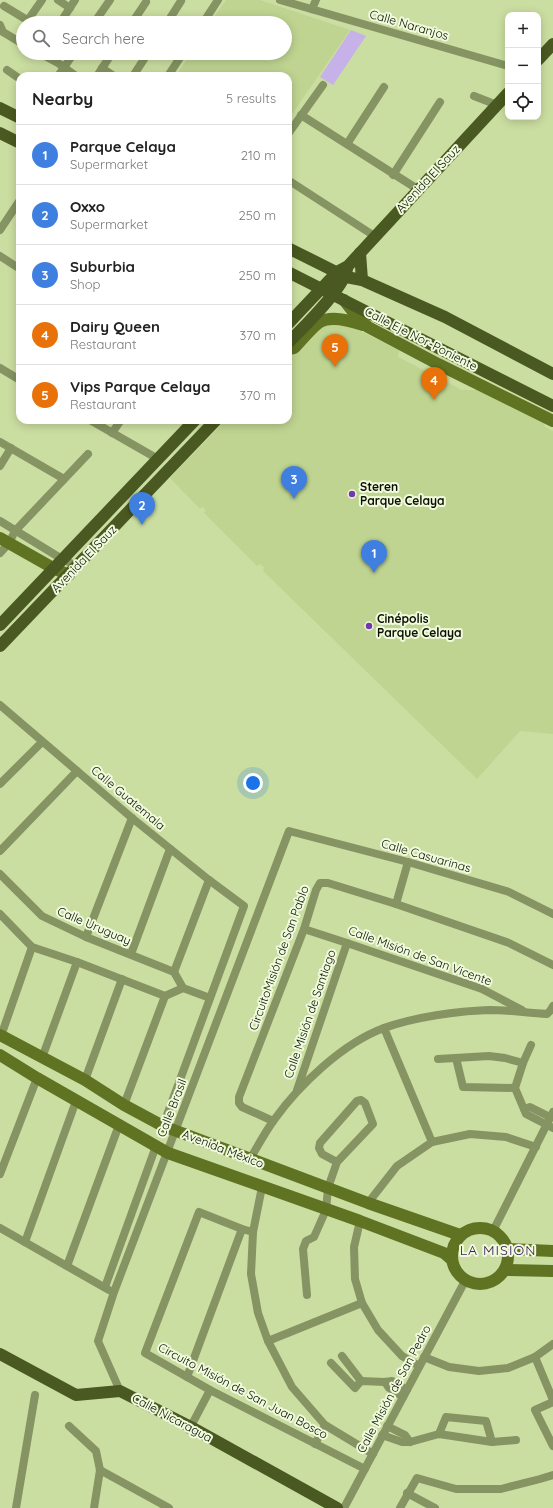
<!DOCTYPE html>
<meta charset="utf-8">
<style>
:root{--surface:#fff;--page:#f6f6f6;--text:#222;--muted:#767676;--line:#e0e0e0;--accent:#0b8043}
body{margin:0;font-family:Quicksand,sans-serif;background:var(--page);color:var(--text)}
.controls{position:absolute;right:12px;top:12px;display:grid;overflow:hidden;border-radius:8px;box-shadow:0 2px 10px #0003}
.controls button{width:36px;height:36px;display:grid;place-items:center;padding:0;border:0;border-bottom:1px solid var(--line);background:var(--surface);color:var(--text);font:20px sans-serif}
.you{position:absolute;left:253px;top:783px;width:14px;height:14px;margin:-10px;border:3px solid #fff;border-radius:50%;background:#1a73e8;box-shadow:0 0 0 6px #1a73e833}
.badge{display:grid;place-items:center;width:26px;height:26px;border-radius:50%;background:var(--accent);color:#fff;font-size:13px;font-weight:700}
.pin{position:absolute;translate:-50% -33px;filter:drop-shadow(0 1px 2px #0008)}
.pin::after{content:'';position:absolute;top:21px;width:14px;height:12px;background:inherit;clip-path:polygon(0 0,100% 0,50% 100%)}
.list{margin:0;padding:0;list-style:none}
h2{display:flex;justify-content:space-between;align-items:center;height:52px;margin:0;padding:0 16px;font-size:17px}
h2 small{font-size:13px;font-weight:400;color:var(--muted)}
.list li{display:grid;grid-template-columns:26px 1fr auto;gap:12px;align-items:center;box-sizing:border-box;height:60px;padding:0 16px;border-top:1px solid var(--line)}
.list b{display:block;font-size:15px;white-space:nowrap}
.list p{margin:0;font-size:13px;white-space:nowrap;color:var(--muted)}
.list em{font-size:13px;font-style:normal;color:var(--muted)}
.icon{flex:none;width:22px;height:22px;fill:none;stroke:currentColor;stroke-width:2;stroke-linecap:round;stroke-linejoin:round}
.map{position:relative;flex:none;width:553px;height:1508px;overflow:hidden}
.search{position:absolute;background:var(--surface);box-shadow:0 2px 10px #0003;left:16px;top:16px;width:276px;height:44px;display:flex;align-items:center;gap:10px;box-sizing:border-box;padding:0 14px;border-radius:22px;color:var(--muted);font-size:15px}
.panel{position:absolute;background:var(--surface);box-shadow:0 2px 10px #0003;left:16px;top:72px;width:276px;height:352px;border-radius:12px}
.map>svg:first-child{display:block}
</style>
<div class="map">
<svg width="553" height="1508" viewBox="0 0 553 1508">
<rect width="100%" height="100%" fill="#cbdea1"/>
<g fill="#bfd491">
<polygon points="226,0 260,0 350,30 288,120 288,76 176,76 191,53 285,53 285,23 210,23"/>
<polygon points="335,324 350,326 399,350 398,357 462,390 482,390 542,419 545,427 553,431 553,734 520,731 477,779 263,571 264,568 260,564 257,566 204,513 206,510 202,507 200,509 170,478 226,420 288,420 288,357 313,331 322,325"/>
</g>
<polygon fill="#c6b1e8" points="351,30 366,36 333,85 320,77"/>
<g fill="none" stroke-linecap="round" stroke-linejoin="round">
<g stroke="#859462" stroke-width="8">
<polyline points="58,0 70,8"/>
<polyline points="280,0 508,66"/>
<polyline points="4,6 32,23"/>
<polyline points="312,9 316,0"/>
<polyline points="28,20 42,0"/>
<polyline points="60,23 75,0"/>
<polyline points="94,23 110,0"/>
<polyline points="132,23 146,2"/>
<polyline points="167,23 181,1"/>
<polyline points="203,23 218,0"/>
<polyline points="0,25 3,32 23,44"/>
<polyline points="39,53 58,63 76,76"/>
<polyline points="102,68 114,76"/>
<polyline points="7,70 20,79"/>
<polyline points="58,76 74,53"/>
<polyline points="97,76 112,53"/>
<polyline points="133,76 148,53"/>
<polyline points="168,76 183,53"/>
<polyline points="474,96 497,105"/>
<polyline points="301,115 419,190"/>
<polyline points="288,134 323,85"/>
<polyline points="347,144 384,87"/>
<polyline points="393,175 440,102"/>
<polyline points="288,180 376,237"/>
<polyline points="0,230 20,200"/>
<polyline points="0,256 20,269"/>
<polyline points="0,368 20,380"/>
<polyline points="90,420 158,459"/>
<polyline points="112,433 121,420"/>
<polyline points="0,442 64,479"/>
<polyline points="0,466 11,448"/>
<polyline points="0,521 62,559 77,566"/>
<polyline points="0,553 9,543 15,531 88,454"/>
<polyline points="0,705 132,818 209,880 244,906 163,1126"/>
<polyline points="0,784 42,742"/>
<polyline points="0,851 77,771"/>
<polyline points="0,874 42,916 86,937 174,972 183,988 210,998"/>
<polyline points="396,904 408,862"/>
<polyline points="0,914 32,947 77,962 165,996 183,988"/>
<polyline points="304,929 347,943 482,989 522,1010"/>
<polyline points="86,937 132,818"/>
<polyline points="131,954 170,849"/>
<polyline points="174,972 209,880"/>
<polyline points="384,1028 432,1142"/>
<polyline points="1,1036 32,947"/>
<polyline points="531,1045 523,1063 515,1088 526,1114 553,1128"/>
<polyline points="42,1058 77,962"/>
<polyline points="456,1058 463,1087 515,1088"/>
<polyline points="438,1059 489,1056 505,1058 523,1063"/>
<polyline points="85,1080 122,979"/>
<polyline points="297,1090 347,943"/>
<polyline points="124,1105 165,996"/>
<polyline points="524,1109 530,1107 550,1117"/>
<polyline points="273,1121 242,1107 239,1103 239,1097 304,929 316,890 320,883 328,883 396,904 509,943 553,965"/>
<path d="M 250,1159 C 258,1146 265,1132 274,1120 C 299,1085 343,1043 384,1028 C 414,1017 458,1011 489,1010 C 508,1010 527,1013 547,1014 L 550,1011 L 553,1006"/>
<polyline points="0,1174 37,1078"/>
<polyline points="262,1187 253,1232 251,1274 258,1313 268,1341 292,1387 325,1425 373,1454"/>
<polyline points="368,1203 397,1166 432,1142 470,1134 506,1137 536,1147"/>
<polyline points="360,1221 354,1247 355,1279 362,1303 378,1330 402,1356 419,1366"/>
<polyline points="0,1228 109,1290"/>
<polyline points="493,1231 553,1112"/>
<polyline points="253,1232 242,1229 199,1212 145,1353 210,1390 365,1469"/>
<polyline points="25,1242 76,1101"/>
<polyline points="67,1266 119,1125"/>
<polyline points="105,1287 156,1146"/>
<polyline points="307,1295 303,1249 306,1241 314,1237 326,1210 328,1188 337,1162 373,1124 365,1103 361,1100 357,1101 320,1143 319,1148 322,1154 337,1162"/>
<polyline points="268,1341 362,1303"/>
<polyline points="342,1356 361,1381"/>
<polyline points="424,1357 449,1367 479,1371 508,1368 535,1357 553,1344"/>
<polyline points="535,1357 553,1400"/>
<polyline points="331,1363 355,1388 361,1381 385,1382 392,1381 407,1390"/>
<polyline points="187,1377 242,1229"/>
<polyline points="385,1382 389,1388 403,1397"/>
<polyline points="120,1391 98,1341 114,1292 289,831 408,862 509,892 553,914"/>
<polyline points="553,1402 535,1410 553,1446"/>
<polyline points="69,1426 96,1451 100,1470 94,1508"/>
<polyline points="387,1426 405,1435 410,1442"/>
<polyline points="189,1430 210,1390"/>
<polyline points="439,1434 446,1417 486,1421 492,1442"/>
<polyline points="382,1435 402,1442 410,1442 439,1434 492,1442 516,1440"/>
<polyline points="315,1444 325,1425"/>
<polyline points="100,1470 169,1508"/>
<polyline points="407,1493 435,1508"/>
<polyline points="16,1508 35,1395"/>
<polyline points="344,1508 465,1281"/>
<polyline points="400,1508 417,1478 456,1489 501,1489 540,1479 553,1475"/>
</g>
<g stroke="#607322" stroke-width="12">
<polyline points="344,300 358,318 368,327 438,364 553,421"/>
<path d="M 288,349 L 294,348 C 300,342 313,326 320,322 C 332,315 351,321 363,325"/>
<polyline points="0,538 53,568 69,575"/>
<polyline points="0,1035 85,1080 124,1105 163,1126 368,1203 460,1235"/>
<polyline points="0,1055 37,1078 168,1153 360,1221 444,1253 451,1259"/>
<circle cx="480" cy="1256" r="28"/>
<polyline points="507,1249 553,1251"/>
<polyline points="505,1270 553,1271"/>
</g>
<g stroke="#4a5921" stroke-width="12">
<polyline points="538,60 553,44"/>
<polyline points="0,108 20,118"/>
<polyline points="0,133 20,143"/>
<polyline points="288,248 346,277 362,280 445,317 553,374"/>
<polyline points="360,253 362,280"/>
<polyline points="288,272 553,406"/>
<polyline points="288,324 337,272 348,266 360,253 508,93"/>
<path d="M 288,343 C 303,328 344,288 347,269"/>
<polyline points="0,625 195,420"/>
<polyline points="0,646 216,420"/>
<polyline points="0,1354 76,1395 120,1391 191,1427 337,1508"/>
</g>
</g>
<g fill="#7239af" stroke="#f0fadc" stroke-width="1.5">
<circle cx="352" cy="494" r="4"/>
<circle cx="369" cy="626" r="4"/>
</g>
<g text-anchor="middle" stroke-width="4" stroke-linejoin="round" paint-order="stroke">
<g font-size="12" fill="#0a0f00" stroke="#f0fadc">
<text transform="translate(409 25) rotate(16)" y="4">Calle Naranjos</text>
<text transform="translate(428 179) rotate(-47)" y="4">Avenida El Sauz</text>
<text transform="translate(421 339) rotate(27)" y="4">Calle Eje Nor-Poniente</text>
<text transform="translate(84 559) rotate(-46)" y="4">Avenida El Sauz</text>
<text transform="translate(128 798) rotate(40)" y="4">Calle Guatemala</text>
<text transform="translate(426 856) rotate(16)" y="4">Calle Casuarinas</text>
<text transform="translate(94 926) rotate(23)" y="4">Calle Uruguay</text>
<text transform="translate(420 956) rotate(20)" y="4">Calle Misión de San Vicente</text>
<text transform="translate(279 958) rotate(-70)" y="4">CircuitoMisión de San Pablo</text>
<text transform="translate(310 1014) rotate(-71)" y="4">Calle Misión de Santiago</text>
<text transform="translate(172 1108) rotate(-69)" y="4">Calle Brasil</text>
<text transform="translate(223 1149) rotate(21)" y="4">Avenida México</text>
<text transform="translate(394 1389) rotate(-62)" y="4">Calle Misión de San Pedro</text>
<text transform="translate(243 1391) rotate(28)" y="4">Circuito Misión de San Juan Bosco</text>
<text transform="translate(172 1418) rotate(28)" y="4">Calle Nicaragua</text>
</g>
<g font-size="12" font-weight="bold" fill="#0a0f00" stroke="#f0fadc" text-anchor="start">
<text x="360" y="491">Steren<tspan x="360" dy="14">Parque Celaya</tspan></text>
<text x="377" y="623">Cinépolis<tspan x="377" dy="14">Parque Celaya</tspan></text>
</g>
<g font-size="14" letter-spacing="1" fill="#3b205a" stroke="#f0fadc">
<text x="498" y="1255">LA MISION</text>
</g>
</g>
</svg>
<div class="controls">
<button>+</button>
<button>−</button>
<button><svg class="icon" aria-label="locate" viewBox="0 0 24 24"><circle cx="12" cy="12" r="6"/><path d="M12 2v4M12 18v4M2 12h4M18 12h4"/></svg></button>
</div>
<div class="you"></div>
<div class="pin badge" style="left:374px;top:573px;background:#3f7fe0">1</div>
<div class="pin badge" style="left:142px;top:525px;background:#3f7fe0">2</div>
<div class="pin badge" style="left:294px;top:499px;background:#3f7fe0">3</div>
<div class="pin badge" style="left:434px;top:400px;background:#e8710a">4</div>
<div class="pin badge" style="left:335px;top:367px;background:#e8710a">5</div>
<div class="search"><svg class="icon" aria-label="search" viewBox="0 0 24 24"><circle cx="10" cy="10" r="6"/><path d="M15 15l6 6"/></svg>Search here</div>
<section class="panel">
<h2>Nearby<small>5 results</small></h2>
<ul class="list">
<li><span class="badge" style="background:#3f7fe0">1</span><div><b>Parque Celaya</b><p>Supermarket</p></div><em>210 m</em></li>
<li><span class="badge" style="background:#3f7fe0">2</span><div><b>Oxxo</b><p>Supermarket</p></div><em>250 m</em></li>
<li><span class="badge" style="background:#3f7fe0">3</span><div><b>Suburbia</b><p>Shop</p></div><em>250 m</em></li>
<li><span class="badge" style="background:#e8710a">4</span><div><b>Dairy Queen</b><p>Restaurant</p></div><em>370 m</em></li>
<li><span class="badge" style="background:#e8710a">5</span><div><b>Vips Parque Celaya</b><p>Restaurant</p></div><em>370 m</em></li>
</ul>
</section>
</div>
